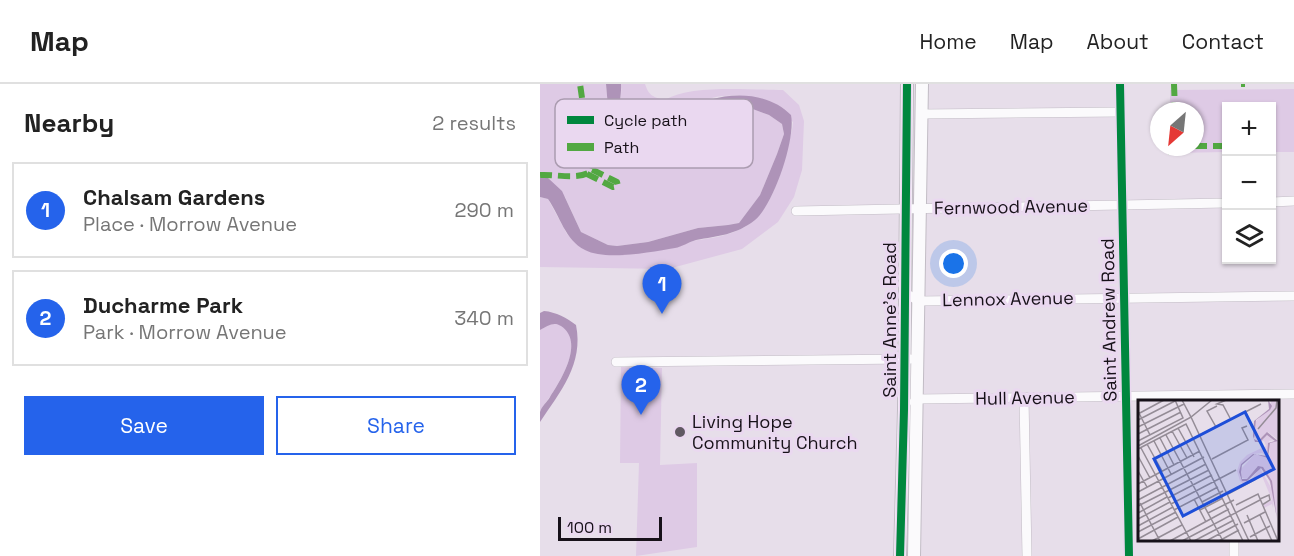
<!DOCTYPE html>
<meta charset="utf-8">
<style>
:root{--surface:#fff;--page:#f6f6f6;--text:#222;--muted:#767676;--line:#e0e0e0;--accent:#2563eb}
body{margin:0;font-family:"Space Grotesk",sans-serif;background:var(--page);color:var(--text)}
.controls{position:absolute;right:18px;top:18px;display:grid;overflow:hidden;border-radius:0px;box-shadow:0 2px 4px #0004}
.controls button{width:54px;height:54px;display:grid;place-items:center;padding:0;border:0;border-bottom:2px solid var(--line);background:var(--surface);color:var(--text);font:30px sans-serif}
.compass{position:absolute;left:610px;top:18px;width:54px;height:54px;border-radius:50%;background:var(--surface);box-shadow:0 2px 4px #0004;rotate:207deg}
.scale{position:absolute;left:18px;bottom:15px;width:104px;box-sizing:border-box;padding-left:6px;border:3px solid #171119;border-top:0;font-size:16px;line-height:21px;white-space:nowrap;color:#171119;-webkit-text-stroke:4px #ead8f0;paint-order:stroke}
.you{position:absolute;left:414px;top:180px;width:21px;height:21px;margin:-15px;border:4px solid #fff;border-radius:50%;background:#1a73e8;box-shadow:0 0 0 9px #1a73e833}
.badge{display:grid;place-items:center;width:39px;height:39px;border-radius:50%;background:var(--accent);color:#fff;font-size:20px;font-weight:700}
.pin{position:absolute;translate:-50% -50px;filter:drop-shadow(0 2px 3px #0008)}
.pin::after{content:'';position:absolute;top:32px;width:21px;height:18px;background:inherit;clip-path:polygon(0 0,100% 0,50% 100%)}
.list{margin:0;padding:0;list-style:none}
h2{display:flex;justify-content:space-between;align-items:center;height:78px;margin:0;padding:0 24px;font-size:26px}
h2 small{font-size:20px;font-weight:400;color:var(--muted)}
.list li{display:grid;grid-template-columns:39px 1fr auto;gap:18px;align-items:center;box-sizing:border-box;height:96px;margin:0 12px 12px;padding:0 12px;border:2px solid var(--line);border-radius:0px}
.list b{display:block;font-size:22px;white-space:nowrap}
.list p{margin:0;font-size:20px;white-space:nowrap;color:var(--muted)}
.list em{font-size:20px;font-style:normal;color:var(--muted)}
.actions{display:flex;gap:12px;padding:18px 24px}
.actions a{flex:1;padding:14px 0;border:2px solid var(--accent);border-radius:0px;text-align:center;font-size:21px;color:var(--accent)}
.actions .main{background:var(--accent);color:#fff}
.icon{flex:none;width:33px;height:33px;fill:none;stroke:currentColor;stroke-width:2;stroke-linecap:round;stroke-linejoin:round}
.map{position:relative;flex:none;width:754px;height:472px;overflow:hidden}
header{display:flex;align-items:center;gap:36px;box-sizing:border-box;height:84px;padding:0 30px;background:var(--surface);border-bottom:2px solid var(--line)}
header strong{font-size:28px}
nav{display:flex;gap:33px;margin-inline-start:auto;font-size:21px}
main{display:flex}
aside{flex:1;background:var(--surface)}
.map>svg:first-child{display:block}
</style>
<header>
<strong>Map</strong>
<nav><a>Home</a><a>Map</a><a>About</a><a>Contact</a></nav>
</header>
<main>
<aside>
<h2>Nearby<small>2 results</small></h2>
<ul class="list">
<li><span class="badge">1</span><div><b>Chalsam Gardens</b><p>Place · Morrow Avenue</p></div><em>290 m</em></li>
<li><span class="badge">2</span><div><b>Ducharme Park</b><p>Park · Morrow Avenue</p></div><em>340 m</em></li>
</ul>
<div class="actions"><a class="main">Save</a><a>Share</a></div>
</aside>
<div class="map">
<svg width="754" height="472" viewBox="0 0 754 472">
<rect width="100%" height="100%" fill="#e7deea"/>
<g fill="#decae5">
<polygon points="0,0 66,0 68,23 65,54 117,70 167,27 183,22 210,24 229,31 242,40 244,50 237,70 220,111 199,139 188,141 158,144 108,158 77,162 68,161 41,148 25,113 3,92 0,94"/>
<path d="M 81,0 L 105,0 C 109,12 113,13 125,16 C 150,0 212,6 243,6 L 259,21 L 264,37 L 262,86 L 254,113 L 238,138 L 202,165 L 128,185 L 0,183 L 0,113 L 8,115 L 27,150 L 45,166 C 74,166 103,167 132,164 C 141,163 149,157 158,156 C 181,153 208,148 222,127 C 240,103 244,74 252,46 L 253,38 C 227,19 216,9 182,12 C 169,13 154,21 144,29 C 136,35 129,44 120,50 C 112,56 90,65 83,54 C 74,40 83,16 81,0 Z"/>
<polygon points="754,5 754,68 732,68 732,22 686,22 686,68 631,69 631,63 655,63 655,27 630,27 630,6"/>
<path d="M 17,239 C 52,256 14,307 0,327 L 0,246 L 10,240 Z"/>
<polygon points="81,283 122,284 120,381 157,379 157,463 96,472 99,379 80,379"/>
</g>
<g fill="#ae93b8">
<path d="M 66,0 L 81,0 C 82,16 74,40 83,54 C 90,65 112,56 121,50 C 129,44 136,35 145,28 C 174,7 225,4 251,31 C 256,54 234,120 215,136 C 196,151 178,152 156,156 C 148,158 142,163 135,164 C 112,168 65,177 45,166 C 25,156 20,132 8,115 L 0,113 L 0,94 L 8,94 L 22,107 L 41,148 L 68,161 L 77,162 L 108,158 L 158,144 L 188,141 L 199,139 L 220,111 L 237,70 L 244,50 L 242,40 L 229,31 L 210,24 L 183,22 L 167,27 L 108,76 L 96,79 L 90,79 L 76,72 L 68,64 L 65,47 L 68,29 L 66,26 L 68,23 Z"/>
<path d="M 4,227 C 16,228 27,234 36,241 C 44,280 20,308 0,338 C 0,335 0,331 0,328 C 1,323 7,318 10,313 C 21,296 45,258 21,242 C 14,237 7,242 0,246 L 0,229 Z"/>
</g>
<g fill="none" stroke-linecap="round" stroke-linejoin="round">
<defs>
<g id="minor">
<polyline points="580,0 589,472"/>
<polyline points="382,30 581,28"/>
<polyline points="732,118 754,117"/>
<polyline points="256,127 686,119"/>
<polyline points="365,209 379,217 754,212"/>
<polyline points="76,278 370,275"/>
<polyline points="484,314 487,472"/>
<polyline points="374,318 377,315 754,310"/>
<polyline points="694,456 694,472"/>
</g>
<g id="major">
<polyline points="360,472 364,326 367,0"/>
<polyline points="374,472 382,0"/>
</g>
</defs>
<use href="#minor" stroke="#c2bcc5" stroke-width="10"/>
<use href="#major" stroke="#c2bcc5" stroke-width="14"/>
<use href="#minor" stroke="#fbfafc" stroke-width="9"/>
<use href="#major" stroke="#fbfafc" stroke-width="12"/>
<g stroke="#52a842" stroke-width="6" stroke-dasharray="12 6" stroke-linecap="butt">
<polyline points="634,0 635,27"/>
<polyline points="701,0 705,0"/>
<polyline points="655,62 686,62"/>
<polyline points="627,68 636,63"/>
<polyline points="47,90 73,103 78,102 77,98 51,85"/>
<path d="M 0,91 C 15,90 38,96 50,88 L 52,83 L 40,0"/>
</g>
<defs>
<g id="cycleway">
<polyline points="580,0 589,472"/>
<polyline points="360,472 364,326 367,0"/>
</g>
</defs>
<use href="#cycleway" stroke="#ead8f0" stroke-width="11"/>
<use href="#cycleway" stroke="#00873e" stroke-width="8"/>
</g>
<circle fill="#605962" stroke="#ead8f0" stroke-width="2" cx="140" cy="348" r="6"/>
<g text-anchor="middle" stroke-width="6" stroke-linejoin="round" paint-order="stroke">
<g font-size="18" fill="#171119" stroke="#ead8f0">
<text transform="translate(471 123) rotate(-1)" y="6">Fernwood Avenue</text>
<text transform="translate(468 215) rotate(-1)" y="6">Lennox Avenue</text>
<text transform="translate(350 236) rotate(-90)" y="6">Saint Anne's Road</text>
<text transform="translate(569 236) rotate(-91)" y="6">Saint Andrew Road</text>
<text transform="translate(485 314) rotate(-1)" y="6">Hull Avenue</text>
</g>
<g font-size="18" fill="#171119" stroke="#ead8f0" text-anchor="start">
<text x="152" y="344">Living Hope<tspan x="152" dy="21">Community Church</tspan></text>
</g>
</g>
<g transform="translate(598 316)">
<rect width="141" height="141" fill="#e7deea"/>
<path d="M 133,1 L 141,1 L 139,116 L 136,99 L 135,108 L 134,104 L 126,108 L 125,105 L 134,100 L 124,76 L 106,84 L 102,81 L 99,71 L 102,62 L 109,55 L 128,46 L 126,41 L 121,42 L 129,35 L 137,40 L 131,41 L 129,56 L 124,53 L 115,54 L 103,64 L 101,73 L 103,79 L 109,81 L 114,79 L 122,68 L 135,91 L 126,68 L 119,67 L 109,79 L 104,78 L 103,69 L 117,54 L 131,58 L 132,43 L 140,40 L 130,32 L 119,41 L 116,36 L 118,21 L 133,8 Z" fill="#decae5"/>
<path d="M 130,0 L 134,6 L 132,10 L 118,20 L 116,39 L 120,41 L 129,32 L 140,41 L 132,43 L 130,58 L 117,54 L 104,65 L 103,72 L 104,79 L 109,79 L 120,66 L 125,67 L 134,81 L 139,119 L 132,81 L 123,68 L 109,81 L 104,81 L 101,72 L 103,64 L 115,54 L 129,56 L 130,43 L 137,41 L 129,35 L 122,42 L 117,42 L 115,36 L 116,21 L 131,9 Z" fill="#ae93b8"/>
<path fill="none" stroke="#948c96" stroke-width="1.5" d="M 44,0 L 53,17 L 74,0M 88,0 L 79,4 L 85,5 L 92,18M 0,11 L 12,35M 0,14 L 26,0M 0,20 L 37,1M 0,27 L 46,4M 78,27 L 69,11 L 79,6M 40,28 L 56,57M 120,29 L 138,8 L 139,0M 34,31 L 49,58M 0,34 L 43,12M 28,35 L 85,141M 62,35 L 123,4M 22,38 L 36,65M 0,41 L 45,18 L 37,0M 16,41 L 33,74M 9,44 L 24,71M 0,46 L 53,17 L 111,141M 3,48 L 53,141M 0,49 L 48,24 L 105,141M 0,56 L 12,78M 74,59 L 110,40 L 104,28 L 109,26M 0,71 L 9,87M 0,84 L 62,51M 0,92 L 66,57M 90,94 L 118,79M 30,98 L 74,75M 56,99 L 68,122M 122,99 L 131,95 L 132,100 L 124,105M 0,100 L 68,64M 64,102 L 85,91M 2,103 L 22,141M 33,104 L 98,70M 98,105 L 120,94 L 140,141M 0,106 L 71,70M 36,110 L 80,87M 62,110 L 85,98M 0,113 L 29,97M 70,113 L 96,100M 109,115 L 120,141M 122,115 L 134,141M 0,119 L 32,102M 106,123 L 127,112M 0,126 L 35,107M 0,132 L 38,112M 112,137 L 132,126M 0,139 L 40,117M 14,141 L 44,125M 32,141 L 91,109M 44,141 L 122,100M 56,141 L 96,120M 68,141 L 100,124M 81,141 L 101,130"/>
<path fill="#1d4ed8" fill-opacity="0.15" stroke="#1d4ed8" stroke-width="3" d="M 107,12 L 136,69 L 45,116 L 16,59 Z"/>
<rect width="141" height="141" fill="none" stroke="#171119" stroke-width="3"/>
</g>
<rect x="15" y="15" width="198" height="69" rx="9" fill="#ead8f0" stroke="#ab9cb0" stroke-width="1.5"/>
<rect x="27" y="32" width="27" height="8" fill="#00873e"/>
<rect x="27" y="59" width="27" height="8" fill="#52a842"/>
<g font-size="16" fill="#171119">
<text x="64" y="42">Cycle path</text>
<text x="64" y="69">Path</text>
</g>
</svg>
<div class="controls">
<button>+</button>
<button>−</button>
<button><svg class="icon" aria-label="layers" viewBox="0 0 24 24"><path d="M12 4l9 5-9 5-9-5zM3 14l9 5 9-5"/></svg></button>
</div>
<svg class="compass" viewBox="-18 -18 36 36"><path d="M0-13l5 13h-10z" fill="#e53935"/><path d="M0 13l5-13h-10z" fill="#767676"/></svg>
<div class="scale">100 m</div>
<div class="you"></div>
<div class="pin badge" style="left:122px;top:230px">1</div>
<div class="pin badge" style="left:101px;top:331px">2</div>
</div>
</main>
